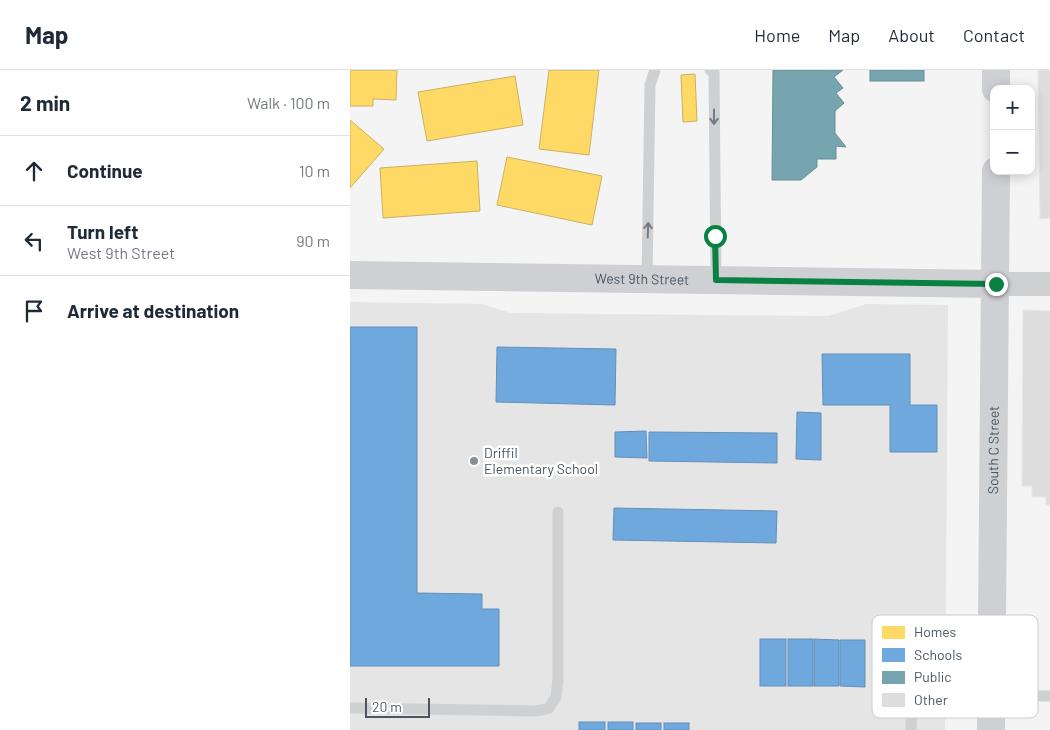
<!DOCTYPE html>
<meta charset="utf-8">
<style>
:root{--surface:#fff;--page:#f6f6f7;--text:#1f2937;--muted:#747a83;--line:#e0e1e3}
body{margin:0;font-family:Barlow,sans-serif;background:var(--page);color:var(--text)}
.controls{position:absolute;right:15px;top:15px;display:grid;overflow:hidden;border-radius:10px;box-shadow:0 2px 12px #0003}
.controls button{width:45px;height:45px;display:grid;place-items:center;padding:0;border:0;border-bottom:1px solid var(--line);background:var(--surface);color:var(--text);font:25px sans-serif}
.scale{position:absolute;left:15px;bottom:12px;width:65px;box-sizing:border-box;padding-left:5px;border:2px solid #4a5661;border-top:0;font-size:14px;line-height:18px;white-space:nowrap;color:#4a5661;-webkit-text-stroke:4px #fff;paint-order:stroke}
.stop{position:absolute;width:15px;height:15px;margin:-11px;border:4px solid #0b8043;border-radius:50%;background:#fff}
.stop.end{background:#0b8043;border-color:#fff;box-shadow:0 1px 5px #0008}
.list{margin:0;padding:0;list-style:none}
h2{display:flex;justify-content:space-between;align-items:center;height:65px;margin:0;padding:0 20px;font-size:21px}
h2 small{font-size:16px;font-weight:400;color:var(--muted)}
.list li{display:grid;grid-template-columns:32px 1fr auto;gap:15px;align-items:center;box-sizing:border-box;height:70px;padding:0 20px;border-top:1px solid var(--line)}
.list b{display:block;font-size:19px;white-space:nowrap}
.list p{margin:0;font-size:16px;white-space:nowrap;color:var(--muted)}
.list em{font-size:16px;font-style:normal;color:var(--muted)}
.icon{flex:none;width:28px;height:28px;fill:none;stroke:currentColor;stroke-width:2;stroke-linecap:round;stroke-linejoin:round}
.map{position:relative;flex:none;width:700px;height:660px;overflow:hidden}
header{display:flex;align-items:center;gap:30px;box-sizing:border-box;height:70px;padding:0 25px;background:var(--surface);border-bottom:1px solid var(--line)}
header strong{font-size:24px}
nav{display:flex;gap:28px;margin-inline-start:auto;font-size:18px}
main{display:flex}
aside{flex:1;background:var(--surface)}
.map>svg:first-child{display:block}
</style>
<header>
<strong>Map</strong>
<nav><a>Home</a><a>Map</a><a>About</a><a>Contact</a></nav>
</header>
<main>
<aside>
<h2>2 min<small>Walk · 100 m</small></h2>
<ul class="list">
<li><svg class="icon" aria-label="ahead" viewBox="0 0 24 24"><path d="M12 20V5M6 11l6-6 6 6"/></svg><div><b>Continue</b></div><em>10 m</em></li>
<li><svg class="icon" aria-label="left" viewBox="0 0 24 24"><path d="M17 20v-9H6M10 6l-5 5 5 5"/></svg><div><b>Turn left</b><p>West 9th Street</p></div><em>90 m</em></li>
<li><svg class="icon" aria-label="arrive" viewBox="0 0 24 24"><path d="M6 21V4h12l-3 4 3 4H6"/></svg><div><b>Arrive at destination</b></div></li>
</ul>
</aside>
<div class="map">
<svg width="700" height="660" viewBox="0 0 700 660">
<rect width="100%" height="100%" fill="#f4f4f4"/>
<polygon fill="#e6e5e6" points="0,232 132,234 161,243 478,246 516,234 598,235 595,660 0,660"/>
<g fill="#ffd966" stroke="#c9b264">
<polygon points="0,0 47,0 46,30 23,29 23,36 0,36"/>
<polygon points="199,0 249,0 239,85 189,79"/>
<polygon points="345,4 347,51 333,52 331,5"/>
<polygon points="165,6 173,55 77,71 68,22"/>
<polygon points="0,50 34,79 0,118"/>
<polygon points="157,87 252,106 242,155 147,135"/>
<polygon points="127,91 130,141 33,148 30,98"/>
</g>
<g fill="#6fa8dc" stroke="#648fb7">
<polygon points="0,257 67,257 67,523 132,524 132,539 149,539 149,596 0,596"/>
<polygon points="147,277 266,279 265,335 146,332"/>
<polygon points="472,284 560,284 560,335 587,335 587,382 540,382 540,335 473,335"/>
<polygon points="447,342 471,343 471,390 446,389"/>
<polygon points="296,361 297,388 265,387 265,362"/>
<polygon points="299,362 427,363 427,393 299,391"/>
<polygon points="264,438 427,441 426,473 263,470"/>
<rect x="410" y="569" width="26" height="47"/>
<rect x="438" y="569" width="25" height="47"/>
<polygon points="464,569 489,570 489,616 464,616"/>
<polygon points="490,570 515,570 515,617 490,616"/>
<rect x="229" y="652" width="26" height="8"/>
<rect x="258" y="652" width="25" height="8"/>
<rect x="286" y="653" width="25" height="7"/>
<rect x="314" y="653" width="25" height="7"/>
</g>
<g fill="#76a5af" stroke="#698d98">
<polygon points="423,0 493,0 484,7 493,18 486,23 494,33 485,41 485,63 496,77 486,76 486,89 467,89 467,97 451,110 422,110"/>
<rect x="520" y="0" width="54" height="11"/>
</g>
<g fill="#ddddde" stroke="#e5e6e7">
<polygon points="688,0 700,0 700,148 690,149"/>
<polygon points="673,240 700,241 700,435 696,435 696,427 682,427 682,416 672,416"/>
</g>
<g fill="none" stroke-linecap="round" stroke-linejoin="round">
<g stroke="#ced0d2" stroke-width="11">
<polyline points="360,0 364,2 366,210"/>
<polyline points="297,209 300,15 305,0"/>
<polyline points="642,625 700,626"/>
<polyline points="0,638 187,641 199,638 206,627 208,609 208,442"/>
<polyline points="561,660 563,563"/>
</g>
<polyline stroke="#ced0d2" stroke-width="24" points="646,214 700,214"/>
<g stroke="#ced0d4" stroke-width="28">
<polyline points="646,0 646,19"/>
<path id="s1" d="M 0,205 L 646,214"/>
<path id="s2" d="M 641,660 L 646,101"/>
</g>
</g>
<defs><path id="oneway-shaft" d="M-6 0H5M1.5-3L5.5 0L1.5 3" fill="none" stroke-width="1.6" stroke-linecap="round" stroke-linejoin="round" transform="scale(1.25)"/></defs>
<g stroke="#727b83">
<use href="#oneway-shaft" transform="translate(364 47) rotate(90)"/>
<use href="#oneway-shaft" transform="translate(298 160) rotate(-88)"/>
</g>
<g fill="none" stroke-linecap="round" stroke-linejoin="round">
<polyline stroke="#0b8043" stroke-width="6" points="365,166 366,210 646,214"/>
</g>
<circle fill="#868d94" stroke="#fff" stroke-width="2" cx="124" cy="391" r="5"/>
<g text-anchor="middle" stroke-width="5" stroke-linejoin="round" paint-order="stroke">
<g font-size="14" fill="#4a5661" stroke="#fff">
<text dy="5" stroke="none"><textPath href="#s1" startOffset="292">West 9th Street</textPath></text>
<text dy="5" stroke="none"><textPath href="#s2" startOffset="280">South C Street</textPath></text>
</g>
<g font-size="14" fill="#4a5661" stroke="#fff" text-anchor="start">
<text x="134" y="388">Driffil<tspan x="134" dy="16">Elementary School</tspan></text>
</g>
</g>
<rect x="522" y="545" width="166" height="103" rx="8" fill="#fff" stroke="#c9ccd0" stroke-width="1"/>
<rect x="532" y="556" width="23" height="13" fill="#ffd966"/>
<rect x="532" y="578" width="23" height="14" fill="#6fa8dc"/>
<rect x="532" y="601" width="23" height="13" fill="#76a5af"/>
<rect x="532" y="623" width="23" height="14" fill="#ddddde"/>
<g font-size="14" fill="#4a5661">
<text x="564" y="567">Homes</text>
<text x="564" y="590">Schools</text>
<text x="564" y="612">Public</text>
<text x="564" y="635">Other</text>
</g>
</svg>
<div class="controls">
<button>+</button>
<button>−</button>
</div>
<div class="scale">20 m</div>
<div class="stop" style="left:365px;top:166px"></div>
<div class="stop end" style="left:646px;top:214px"></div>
</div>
</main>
